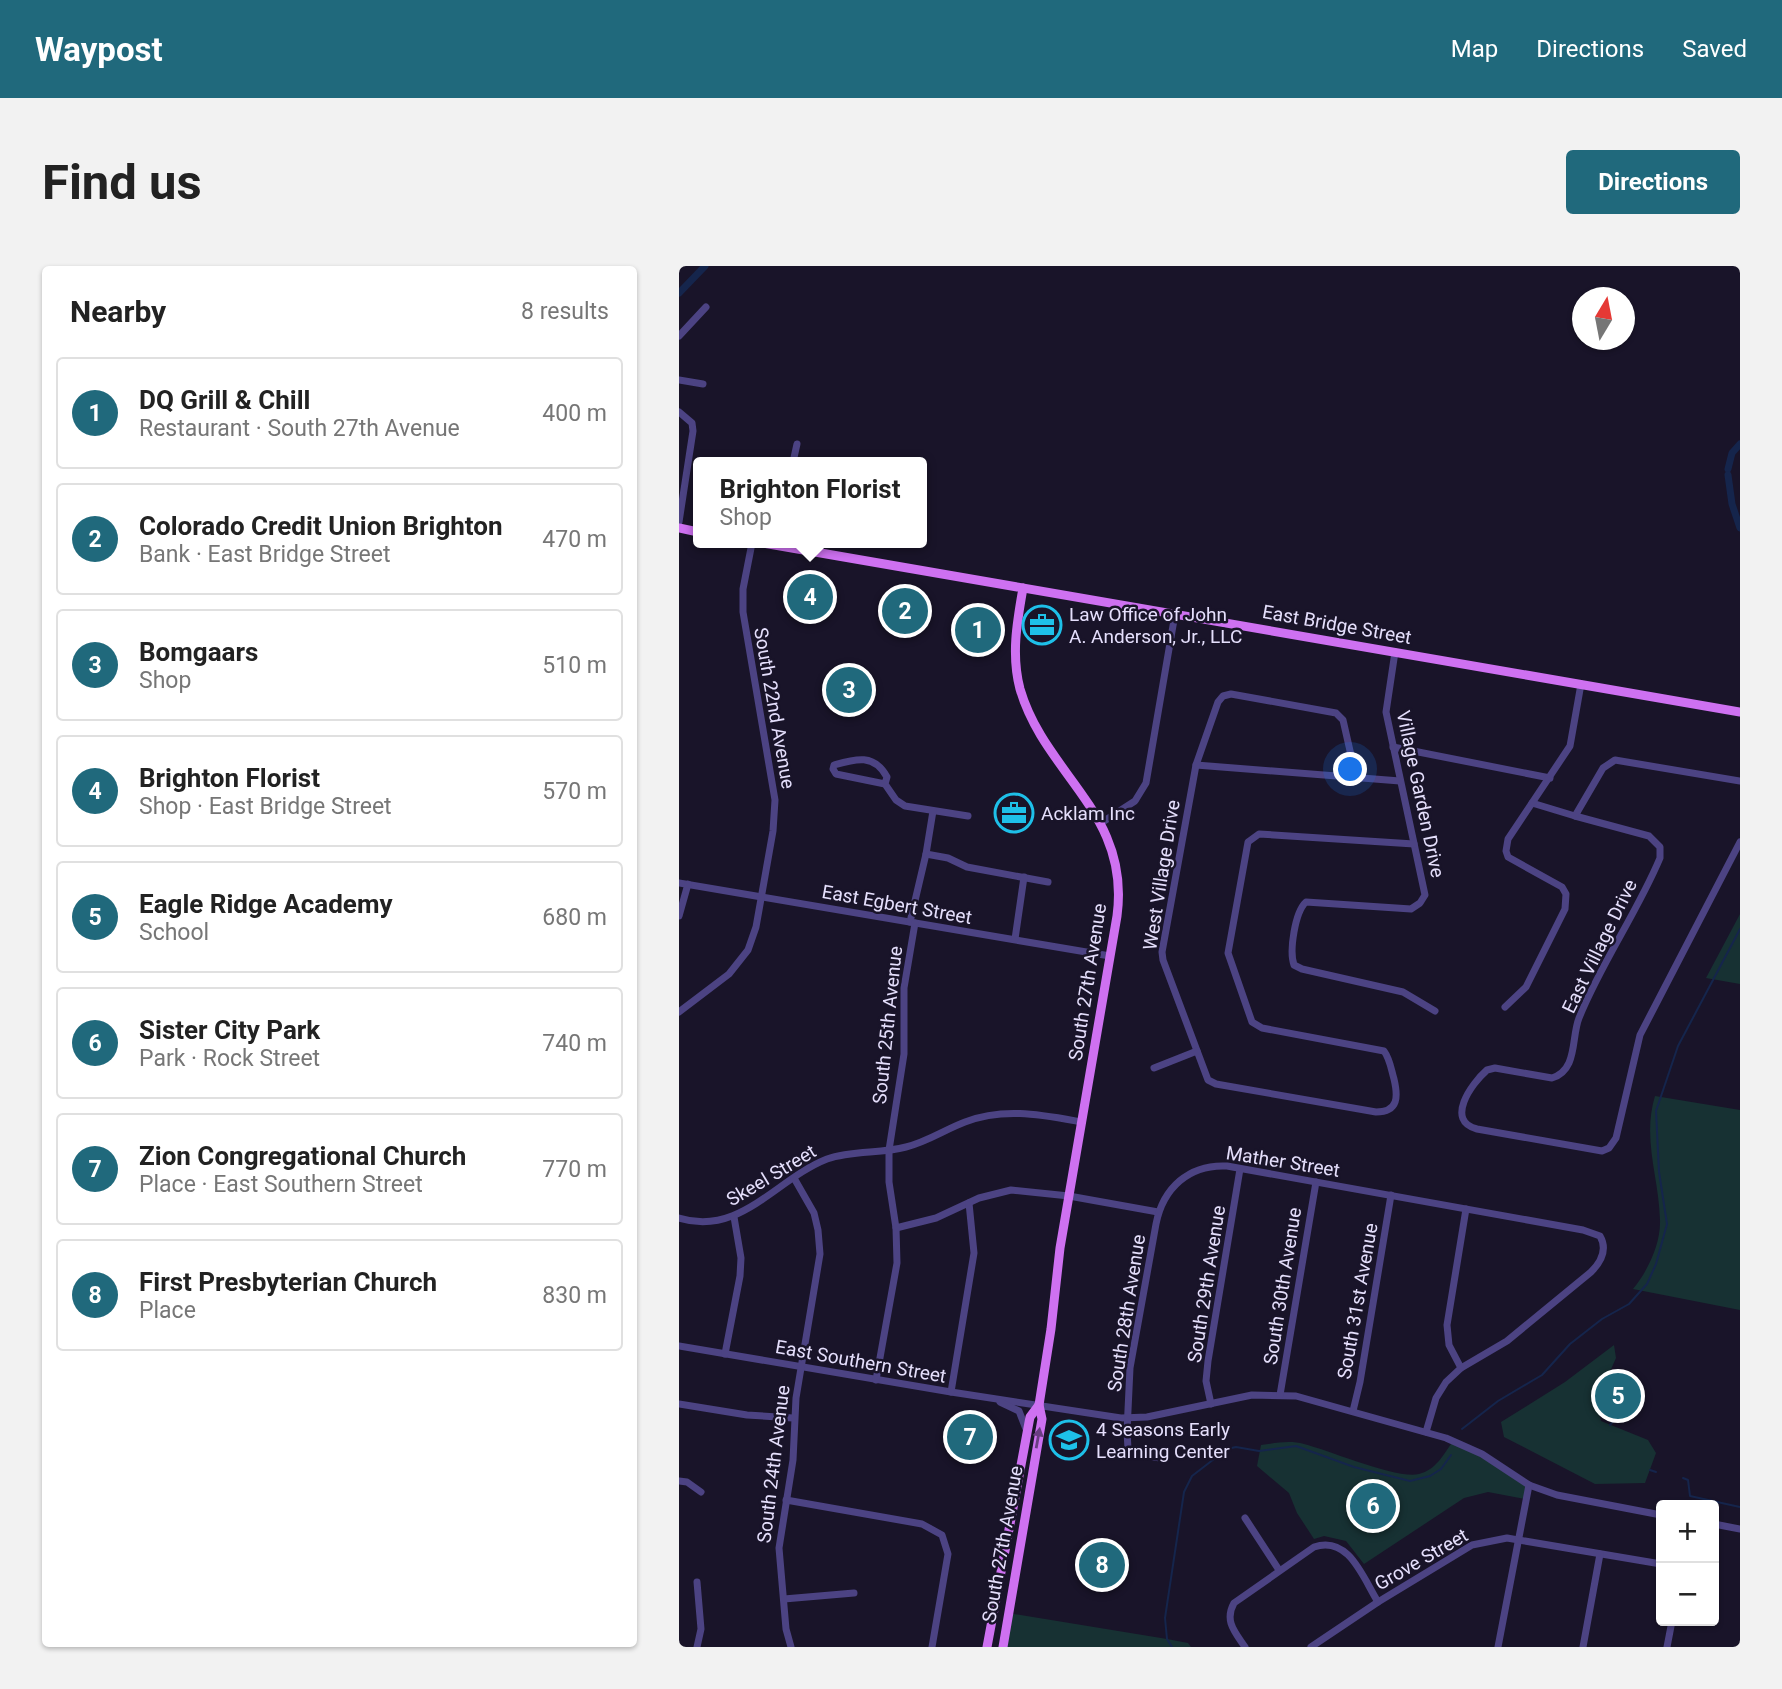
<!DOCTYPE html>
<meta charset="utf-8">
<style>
:root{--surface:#fff;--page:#f2f2f2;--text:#222;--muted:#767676;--line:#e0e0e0;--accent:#20697c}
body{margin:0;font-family:Roboto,sans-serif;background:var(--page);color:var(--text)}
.controls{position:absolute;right:21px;bottom:21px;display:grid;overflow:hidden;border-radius:7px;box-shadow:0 2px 5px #0004}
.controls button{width:63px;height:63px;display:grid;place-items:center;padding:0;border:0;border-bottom:2px solid var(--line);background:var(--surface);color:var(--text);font:35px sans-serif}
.compass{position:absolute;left:893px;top:21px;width:63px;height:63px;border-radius:50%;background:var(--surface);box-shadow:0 2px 5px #0004;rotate:10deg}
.you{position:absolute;left:672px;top:504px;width:24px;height:24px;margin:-18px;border:5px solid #fff;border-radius:50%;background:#1a73e8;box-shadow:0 0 0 10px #1a73e833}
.badge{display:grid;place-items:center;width:46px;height:46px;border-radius:50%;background:var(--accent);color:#fff;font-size:23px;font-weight:700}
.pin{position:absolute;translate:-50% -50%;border:4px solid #fff;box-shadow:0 2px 7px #0006}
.popup{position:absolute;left:14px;top:191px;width:234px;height:91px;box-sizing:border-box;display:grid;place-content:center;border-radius:7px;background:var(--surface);filter:drop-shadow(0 2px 5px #0005);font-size:23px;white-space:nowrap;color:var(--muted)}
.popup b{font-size:26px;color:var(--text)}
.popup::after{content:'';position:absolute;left:50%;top:100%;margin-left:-14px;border:14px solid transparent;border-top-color:var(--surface)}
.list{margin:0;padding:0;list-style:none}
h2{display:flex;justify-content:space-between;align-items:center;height:91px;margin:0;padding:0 28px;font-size:30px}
h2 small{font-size:23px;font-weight:400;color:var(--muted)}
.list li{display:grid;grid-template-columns:46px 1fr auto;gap:21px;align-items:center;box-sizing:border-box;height:112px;margin:0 14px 14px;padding:0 14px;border:2px solid var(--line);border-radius:7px}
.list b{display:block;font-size:26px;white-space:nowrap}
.list p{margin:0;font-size:23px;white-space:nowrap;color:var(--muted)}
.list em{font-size:23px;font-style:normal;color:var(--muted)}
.map{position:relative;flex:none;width:1061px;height:1381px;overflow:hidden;border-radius:7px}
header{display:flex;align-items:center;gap:42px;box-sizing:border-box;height:98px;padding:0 35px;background:var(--accent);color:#fff}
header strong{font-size:33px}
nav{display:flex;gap:38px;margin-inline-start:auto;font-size:24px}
.intro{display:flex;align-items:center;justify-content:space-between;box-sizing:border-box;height:168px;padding:0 42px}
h1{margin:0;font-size:49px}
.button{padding:18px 32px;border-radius:7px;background:var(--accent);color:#fff;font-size:24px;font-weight:700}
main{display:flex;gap:42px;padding:0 42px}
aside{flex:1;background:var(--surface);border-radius:7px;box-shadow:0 2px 5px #0004}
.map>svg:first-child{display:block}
</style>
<header>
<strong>Waypost</strong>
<nav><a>Map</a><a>Directions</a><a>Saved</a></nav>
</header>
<div class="intro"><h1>Find us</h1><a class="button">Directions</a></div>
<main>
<aside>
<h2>Nearby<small>8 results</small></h2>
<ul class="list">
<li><span class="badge">1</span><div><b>DQ Grill &amp; Chill</b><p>Restaurant · South 27th Avenue</p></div><em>400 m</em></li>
<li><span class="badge">2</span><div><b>Colorado Credit Union Brighton</b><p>Bank · East Bridge Street</p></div><em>470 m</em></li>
<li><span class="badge">3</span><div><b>Bomgaars</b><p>Shop</p></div><em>510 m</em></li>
<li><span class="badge">4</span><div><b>Brighton Florist</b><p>Shop · East Bridge Street</p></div><em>570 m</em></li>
<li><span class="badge">5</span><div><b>Eagle Ridge Academy</b><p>School</p></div><em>680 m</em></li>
<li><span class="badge">6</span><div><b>Sister City Park</b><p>Park · Rock Street</p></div><em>740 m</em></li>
<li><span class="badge">7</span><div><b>Zion Congregational Church</b><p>Place · East Southern Street</p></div><em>770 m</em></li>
<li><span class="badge">8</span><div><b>First Presbyterian Church</b><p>Place</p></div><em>830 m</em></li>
</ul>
</aside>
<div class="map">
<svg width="1061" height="1381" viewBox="0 0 1061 1381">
<rect width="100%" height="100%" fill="#191429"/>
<g fill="#173133">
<polygon points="1061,648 1061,718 1027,712"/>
<path d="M 976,830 L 1061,844 L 1061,1044 L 954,1023 C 969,1005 982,977 981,954 C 980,911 963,873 976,830 Z"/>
<polygon points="935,1079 937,1092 917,1137 922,1155 969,1174 977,1187 966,1217 916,1218 825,1171 822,1156 886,1116"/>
<path d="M 774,1175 L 850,1219 L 846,1233 L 809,1226 L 785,1232 L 685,1298 L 667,1275 L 645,1270 L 635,1273 L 618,1247 L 610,1227 L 578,1200 L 582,1179 C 596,1177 611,1174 625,1178 C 649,1184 720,1214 740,1208 C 757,1204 765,1188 774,1175 Z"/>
<polygon points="329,1347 488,1373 509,1377 512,1381 324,1381"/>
</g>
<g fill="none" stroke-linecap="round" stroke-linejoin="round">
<g stroke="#15254c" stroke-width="2">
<polyline points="931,1159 940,1148"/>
<polyline points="783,1163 819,1135 863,1109 891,1078 923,1053 950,1038 968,1018 977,998 988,958 980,906 977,845 999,780 1061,663"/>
<polyline points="971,1204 977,1206"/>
<polyline points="1004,1212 1009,1214 1011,1230 1061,1241"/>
<polyline points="493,1381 488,1373 486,1352 505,1226 513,1210 548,1183 557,1181 580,1185 617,1180 675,1201 731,1215 751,1210 762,1203 772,1189"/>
</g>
<g stroke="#15254c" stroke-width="7">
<polyline points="0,27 26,0"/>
<polyline points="1049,203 1053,187 1061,178"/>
<polyline points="1049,209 1053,238 1061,262"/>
</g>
<g stroke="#4c4383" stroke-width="7">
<polyline points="0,70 27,41"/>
<polyline points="0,114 24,118"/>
<polyline points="0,146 13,157 14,165 0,256"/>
<polyline points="114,196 118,178"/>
<path d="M 716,386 L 707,446 L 746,629 L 741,637 L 732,643 L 627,636 C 616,646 610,685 615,699 L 623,703 L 724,726 L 756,745"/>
<polyline points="714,481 871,512"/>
<polyline points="517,499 721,515"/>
<path d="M 677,511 L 664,454 L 657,447 L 552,428 L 544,430 L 539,436 L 517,499 L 483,686 L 484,694 L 529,814 L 537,818 L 697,846 C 720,846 719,830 715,813 C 712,803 711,793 705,785 L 583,762 L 573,756 L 549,687 L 569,576 L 580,568 L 735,578"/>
<path d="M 1061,515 L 936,494 L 924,502 L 896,550 L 970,570 L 981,581 L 981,592 C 958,647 922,697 900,752 C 892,772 899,804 873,812 L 816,802 L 808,804 C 792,818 766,855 798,863 L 923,885 L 930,882 L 937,872 L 961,769 L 1061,576"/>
<path d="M 206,518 L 208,511 C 195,487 176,493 155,499 L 154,503 L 157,508 L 206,518 L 217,534 L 226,540 L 289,550"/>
<polyline points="853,537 896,550"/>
<polyline points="422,557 456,535 467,517 496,348"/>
<polyline points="247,588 269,592 288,601 369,616"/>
<polyline points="0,617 431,690"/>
<polyline points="0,650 9,618"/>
<polyline points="231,656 247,588 254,545"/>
<polyline points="336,673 345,611"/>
<polyline points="826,741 847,721 886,643 887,628 883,621 829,591 827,585 829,573 891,480 902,418"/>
<polyline points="0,746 50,708 69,684 77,661 94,565 96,534 64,346 64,323 73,277"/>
<polyline points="475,802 518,785"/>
<path d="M 0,952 C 61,971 97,913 148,893 C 174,884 201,888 227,881 C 248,876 267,863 286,856 C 325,841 363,849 403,856"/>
<polyline points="217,962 257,952 300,932 332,924 390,930 479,946"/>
<polyline points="0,1080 272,1126 442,1152 468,1151 573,1129 617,1130 767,1172 803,1188 850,1219 878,1229 982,1249"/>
<polyline points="46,1088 61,1010 62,992 55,951"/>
<polyline points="782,1102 770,1079 768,1059 787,943"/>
<polyline points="197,1114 218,997 217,962 210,916 210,884 225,788 225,722 236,657"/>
<polyline points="272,1126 295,987 290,937"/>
<polyline points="601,1129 637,916"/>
<polyline points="321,1136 340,1145 347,1163"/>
<polyline points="0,1138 68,1149 114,1152"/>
<polyline points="532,1138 527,1115 529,1095 561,903"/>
<polyline points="674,1145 681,1116 712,929"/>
<path d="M 486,1193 L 455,1187 L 449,1183 L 448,1165 L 451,1102 L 477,958 C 484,922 510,898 548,900 L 904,964 L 921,970 C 929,984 922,996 912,1006 L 828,1075 L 782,1102 L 767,1116 L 757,1132 L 747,1166"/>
<polyline points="0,1215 8,1216 22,1226"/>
<polyline points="107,1234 243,1258 263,1269 269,1288 253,1381"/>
<polyline points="566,1252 600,1304"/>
<polyline points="1035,1258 1061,1263"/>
<polyline points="105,1333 175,1327"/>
<polyline points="18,1381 22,1363 18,1316"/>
<polyline points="112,1381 107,1363 100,1282 114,1194 117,1132 141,988 139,964 135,947 115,912"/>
<path d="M 566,1381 C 556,1366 545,1355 555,1337 L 635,1281 C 670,1269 684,1312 699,1336"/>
<polyline points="632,1381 699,1336 793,1279 828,1272 982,1298"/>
<polyline points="819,1381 850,1219"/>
<polyline points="904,1381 921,1288"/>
<polyline points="988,1381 993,1355"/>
</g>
<g stroke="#ce71f1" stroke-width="9">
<polyline points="0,262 19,266"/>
<polyline points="84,277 1061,446"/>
<polyline points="308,1381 351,1151 360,1139"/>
<path d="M 324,1381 L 363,1153 L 360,1139 L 372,1063 L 381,982 L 438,650 C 452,547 366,509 341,423 C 332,389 338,356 344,322"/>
</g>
</g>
<defs><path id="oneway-solid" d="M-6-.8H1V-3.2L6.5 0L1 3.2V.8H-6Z" transform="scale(1.75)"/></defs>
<use fill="#6a3e83" href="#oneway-solid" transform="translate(359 1172) rotate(-80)"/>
<defs>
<symbol id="office-ring" viewBox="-11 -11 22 22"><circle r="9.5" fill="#191429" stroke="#1ec0e9" stroke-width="1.5"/><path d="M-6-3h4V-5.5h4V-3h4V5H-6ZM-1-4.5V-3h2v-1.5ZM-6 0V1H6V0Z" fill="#1ec0e9"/></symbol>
<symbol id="school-ring" viewBox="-11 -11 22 22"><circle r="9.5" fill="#191429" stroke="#1ec0e9" stroke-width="1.5"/><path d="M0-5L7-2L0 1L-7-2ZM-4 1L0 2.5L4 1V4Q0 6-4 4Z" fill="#1ec0e9"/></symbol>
</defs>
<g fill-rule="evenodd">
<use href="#office-ring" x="341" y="337" width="44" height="44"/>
<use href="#office-ring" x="313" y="525" width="44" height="44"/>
<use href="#school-ring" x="368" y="1152" width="44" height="44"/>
</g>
<g text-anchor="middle" stroke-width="5" stroke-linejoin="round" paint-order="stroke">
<g font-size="19" fill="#e5dffc" stroke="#191429" text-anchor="start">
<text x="390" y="355">Law Office of John<tspan x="390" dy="22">A. Anderson, Jr., LLC</tspan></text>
<text x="362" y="554">Acklam Inc</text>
<text x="417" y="1170">4 Seasons Early<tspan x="417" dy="22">Learning Center</tspan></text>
</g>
<g font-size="19" fill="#e5dffc" stroke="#191429">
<text transform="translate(658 358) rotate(10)" y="7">East Bridge Street</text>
<text transform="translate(96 442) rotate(80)" y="7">South 22nd Avenue</text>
<text transform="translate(742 528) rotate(78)" y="7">Village Garden Drive</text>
<text transform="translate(482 609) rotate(-81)" y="7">West Village Drive</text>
<text transform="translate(218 638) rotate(10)" y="7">East Egbert Street</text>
<text transform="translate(920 680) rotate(-64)" y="7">East Village Drive</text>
<text transform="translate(408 716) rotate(-81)" y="7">South 27th Avenue</text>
<text transform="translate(208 759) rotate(-84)" y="7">South 25th Avenue</text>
<text transform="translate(604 895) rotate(9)" y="7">Mather Street</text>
<text transform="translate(92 909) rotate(-31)" y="7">Skeel Street</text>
<text transform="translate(527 1018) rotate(-81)" y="7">South 29th Avenue</text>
<text transform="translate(603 1020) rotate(-81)" y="7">South 30th Avenue</text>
<text transform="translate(678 1035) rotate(-80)" y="7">South 31st Avenue</text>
<text transform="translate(447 1047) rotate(-81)" y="7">South 28th Avenue</text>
<text transform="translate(182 1095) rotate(10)" y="7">East Southern Street</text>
<text transform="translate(94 1198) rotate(-83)" y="7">South 24th Avenue</text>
<text transform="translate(323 1278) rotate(-80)" y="7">South 27th Avenue</text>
<text transform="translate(742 1293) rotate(-30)" y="7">Grove Street</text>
</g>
</g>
</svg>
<div class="controls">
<button>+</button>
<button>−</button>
</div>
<svg class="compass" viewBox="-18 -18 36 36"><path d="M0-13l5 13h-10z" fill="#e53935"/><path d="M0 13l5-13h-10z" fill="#767676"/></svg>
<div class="you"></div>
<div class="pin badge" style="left:299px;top:364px">1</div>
<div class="pin badge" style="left:226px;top:345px">2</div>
<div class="pin badge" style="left:170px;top:424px">3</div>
<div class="pin badge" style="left:131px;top:331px">4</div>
<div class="popup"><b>Brighton Florist</b>Shop</div>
<div class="pin badge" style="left:939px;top:1130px">5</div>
<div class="pin badge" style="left:694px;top:1240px">6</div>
<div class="pin badge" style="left:291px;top:1171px">7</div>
<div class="pin badge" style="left:423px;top:1299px">8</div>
</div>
</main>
